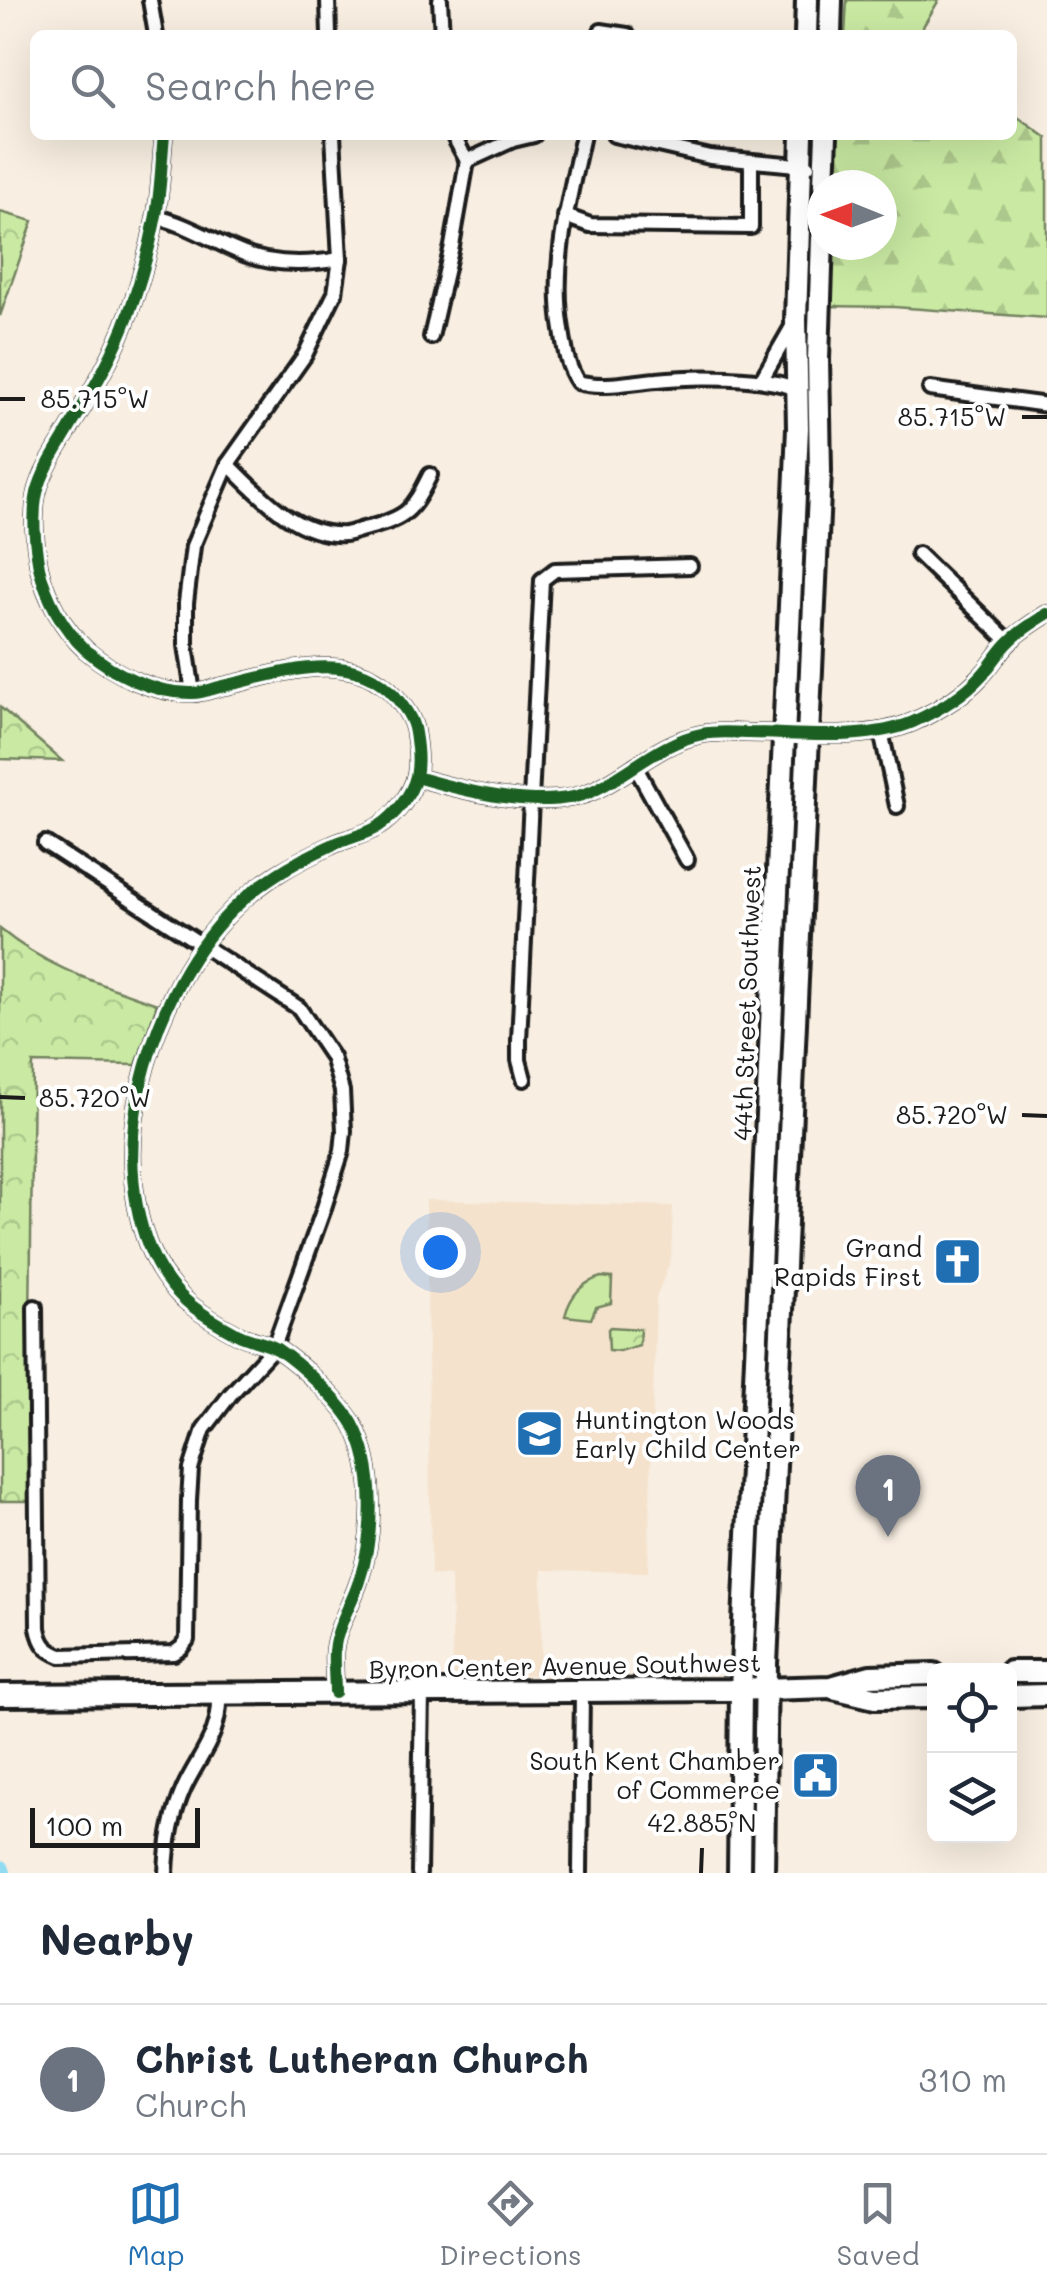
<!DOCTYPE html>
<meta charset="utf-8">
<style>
:root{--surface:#fff;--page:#f2f2f3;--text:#1f2937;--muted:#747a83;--line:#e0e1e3;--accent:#1f6fb2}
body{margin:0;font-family:Mali,sans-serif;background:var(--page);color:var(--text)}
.controls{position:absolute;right:30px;bottom:30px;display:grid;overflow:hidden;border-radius:15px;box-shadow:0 10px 40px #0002}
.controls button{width:90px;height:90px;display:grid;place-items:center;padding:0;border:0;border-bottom:2px solid var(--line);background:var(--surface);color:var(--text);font:50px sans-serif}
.compass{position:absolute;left:807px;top:170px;width:90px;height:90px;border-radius:50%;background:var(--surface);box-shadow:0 10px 40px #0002;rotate:271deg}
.scale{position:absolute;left:30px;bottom:25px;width:170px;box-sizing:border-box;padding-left:10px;border:5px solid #1c1c1c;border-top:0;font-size:28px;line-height:35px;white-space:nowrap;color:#1c1c1c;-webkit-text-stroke:8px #fff;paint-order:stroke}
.you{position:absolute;left:440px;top:1252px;width:35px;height:35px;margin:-25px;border:8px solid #fff;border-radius:50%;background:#1a73e8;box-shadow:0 0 0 15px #1a73e833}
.badge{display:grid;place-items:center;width:65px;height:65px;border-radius:50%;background:var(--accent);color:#fff;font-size:32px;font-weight:700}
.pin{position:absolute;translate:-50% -82px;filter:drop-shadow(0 2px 5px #0008)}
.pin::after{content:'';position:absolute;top:52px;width:35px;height:30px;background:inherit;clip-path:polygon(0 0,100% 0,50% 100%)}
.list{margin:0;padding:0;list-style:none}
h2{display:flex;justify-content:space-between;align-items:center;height:130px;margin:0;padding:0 40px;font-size:42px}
h2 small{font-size:32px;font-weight:400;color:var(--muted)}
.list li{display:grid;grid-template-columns:65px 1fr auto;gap:30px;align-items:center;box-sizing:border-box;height:150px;padding:0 40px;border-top:2px solid var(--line)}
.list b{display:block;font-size:38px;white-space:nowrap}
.list p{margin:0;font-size:32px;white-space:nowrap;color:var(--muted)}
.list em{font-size:32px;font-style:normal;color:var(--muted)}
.icon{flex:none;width:55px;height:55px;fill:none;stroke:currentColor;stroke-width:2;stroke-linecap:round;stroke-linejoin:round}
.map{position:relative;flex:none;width:1047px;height:1873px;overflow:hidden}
.search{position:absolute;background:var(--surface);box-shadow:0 10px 40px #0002;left:30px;right:30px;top:30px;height:110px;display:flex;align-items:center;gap:25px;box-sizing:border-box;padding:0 35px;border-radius:15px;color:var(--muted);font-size:38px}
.sheet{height:280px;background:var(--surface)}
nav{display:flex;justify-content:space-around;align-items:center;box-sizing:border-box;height:140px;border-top:2px solid var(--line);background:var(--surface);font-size:28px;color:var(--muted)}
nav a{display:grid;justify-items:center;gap:5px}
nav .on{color:var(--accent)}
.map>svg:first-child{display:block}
</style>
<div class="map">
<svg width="1047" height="1873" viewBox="0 0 1047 1873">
<defs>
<pattern id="forest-firs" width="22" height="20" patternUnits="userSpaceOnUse" patternTransform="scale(2.5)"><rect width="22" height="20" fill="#caeaa3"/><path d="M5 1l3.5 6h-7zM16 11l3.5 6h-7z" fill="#adc88c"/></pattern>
<pattern id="park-crowns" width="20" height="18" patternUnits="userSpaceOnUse" patternTransform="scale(2.5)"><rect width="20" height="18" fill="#caeaa3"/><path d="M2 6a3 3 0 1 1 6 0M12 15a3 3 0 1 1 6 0" fill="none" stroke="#adc88c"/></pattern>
</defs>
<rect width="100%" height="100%" fill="#f8eee1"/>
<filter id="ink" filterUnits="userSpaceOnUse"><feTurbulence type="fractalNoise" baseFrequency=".01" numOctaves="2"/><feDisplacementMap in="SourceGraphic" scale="20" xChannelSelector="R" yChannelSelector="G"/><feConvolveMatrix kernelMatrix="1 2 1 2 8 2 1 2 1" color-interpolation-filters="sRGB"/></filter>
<g filter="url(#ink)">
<polygon fill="#f4e2cc" points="426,1200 673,1206 671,1259 656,1298 648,1572 542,1570 541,1675 453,1676 451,1576 431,1575"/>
<g fill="url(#forest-firs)" stroke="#738360" stroke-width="2.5">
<polygon points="847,0 939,0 918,35 845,35"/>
<polygon points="1012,113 1047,138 1047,318 894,307 825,306 830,245 882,245 882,185 834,185 837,135 1012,135"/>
</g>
<g fill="url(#park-crowns)" stroke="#738360" stroke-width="2.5">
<polygon points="0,212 33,221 0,316"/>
<polygon points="0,707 62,761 0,759"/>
<path d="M 0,929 C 50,970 98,983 157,1004 L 136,1065 L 33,1063 L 28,1501 L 0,1501 Z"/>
<polygon points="610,1327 640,1329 639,1345 619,1351 609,1350 608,1329"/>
</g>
<path fill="#caeaa3" stroke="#738360" stroke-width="2.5" d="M 601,1277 L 612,1278 L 611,1303 L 596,1307 L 591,1319 L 565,1316 C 570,1296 581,1283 601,1277 Z"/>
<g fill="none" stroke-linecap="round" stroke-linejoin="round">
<polyline stroke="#91dcf2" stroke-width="20" points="0,1870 1,1873"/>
<defs>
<g id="minor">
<polyline points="150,0 156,35"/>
<polyline points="328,0 329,35"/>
<polyline points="440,0 442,35"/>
<polyline points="600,35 601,31 627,35"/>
<path d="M 164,135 C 161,163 161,193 155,220 C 149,251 140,283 129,313 C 115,353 93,390 71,426 C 59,447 43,469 37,493 C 32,516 35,545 39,567 C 46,598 63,629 86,650 C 114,674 154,694 193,693 C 203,693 214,688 224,686 C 279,674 351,646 395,696 C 404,707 413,718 415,733 C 417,745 419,764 416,776 C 412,794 395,816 379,826 C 364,836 346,838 330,846 C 293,863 261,881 232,910 C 185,957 155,1023 140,1088 C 124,1158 130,1257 192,1306 C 205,1316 222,1326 237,1334 C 250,1341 265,1342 277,1349 C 300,1364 339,1400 353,1424 C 376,1467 375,1535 359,1581 C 352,1604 337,1625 334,1651 C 333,1664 335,1679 335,1693"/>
<polyline points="453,135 467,161"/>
<path d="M 583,135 C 569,200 551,264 562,330 C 565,350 567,366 578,382 C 603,389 631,382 657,380 C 692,376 766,375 798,390"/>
<polyline points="614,135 710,157 808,166"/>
<polyline points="565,216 590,225 751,227 751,161"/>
<path d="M 156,217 C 186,224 209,239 237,251 C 270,266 306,265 340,259"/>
<polyline points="431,337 452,246 467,161 513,140 534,135"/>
<polyline points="762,379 793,325"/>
<polyline points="930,389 1047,405"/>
<path d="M 228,464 C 260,495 296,537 345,534 C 353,533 361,529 368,528 C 408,517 412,511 430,475"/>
<polyline points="918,554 1009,642"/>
<polyline points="193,693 186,645 186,603 193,546 228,464 305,355 335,293 340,259 333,135"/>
<polyline points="881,731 897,806"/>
<polyline points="635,766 687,860"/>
<path d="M 416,777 C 464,791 547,813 595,790 C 631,773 661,742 702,734 C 716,731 732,732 747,733 C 796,733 867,742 913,722 C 937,711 963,696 981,676 C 992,665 999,651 1010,641 C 1021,630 1034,622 1047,614"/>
<polyline points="524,1079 519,1060 519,1040 542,580 555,570 690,566"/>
<path d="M 35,1307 L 38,1628 C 41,1644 46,1650 61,1656 L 174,1653 L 181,1648 L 187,1640 L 189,1500 L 191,1469 L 204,1429 L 230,1395 L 274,1347 L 323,1211 L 342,1151 L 344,1131 L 342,1091 L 332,1057 L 299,1008 L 45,843"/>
<path d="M 166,1873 C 167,1844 172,1815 184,1788 C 200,1754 221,1735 219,1694"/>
<polyline points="419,1873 422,1693"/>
<polyline points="580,1873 582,1691"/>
</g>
<g id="primary">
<polyline points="806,35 807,0"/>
<polyline points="830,35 831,0"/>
<polyline points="824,185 826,135"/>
<polyline points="1010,1672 1047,1672"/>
<polyline points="833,1688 875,1698 934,1697"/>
<polyline points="0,1695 730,1690 831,1687 870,1676 934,1674"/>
<polyline points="1010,1696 1047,1695"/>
<polyline points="739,1873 741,1690 798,428 796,320 802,135"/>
<polyline points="763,1873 766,1664 820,471 818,359 822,238"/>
</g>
</defs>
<use href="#minor" stroke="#1c1c1c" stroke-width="20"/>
<use href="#primary" stroke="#1c1c1c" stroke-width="28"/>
<use href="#minor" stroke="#fff" stroke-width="12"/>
<use href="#primary" stroke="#fff" stroke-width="20"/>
<defs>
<g id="cycleway">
<path d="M 164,135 C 161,163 161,193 155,220 C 149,251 140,283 129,313 C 115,353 93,390 71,426 C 59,447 43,469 37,493 C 32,516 35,545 39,567 C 46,598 63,629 86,650 C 114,674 154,694 193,693 C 203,693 214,688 224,686 C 279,674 351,646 395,696 C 404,707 413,718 415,733 C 417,745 419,764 416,776 C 412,794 395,816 379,826 C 364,836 346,838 330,846 C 293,863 261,881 232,910 C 185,957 155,1023 140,1088 C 124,1158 130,1257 192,1306 C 205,1316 222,1326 237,1334 C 250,1341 265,1342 277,1349 C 300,1364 339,1400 353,1424 C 376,1467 375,1535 359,1581 C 352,1604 337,1625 334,1651 C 333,1664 335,1679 335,1693"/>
<path d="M 416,777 C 464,791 547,813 595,790 C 631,773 661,742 702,734 C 716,731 732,732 747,733 C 796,733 867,742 913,722 C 937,711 963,696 981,676 C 992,665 999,651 1010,641 C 1021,630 1034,622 1047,614"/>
</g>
</defs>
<use href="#cycleway" stroke="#fff" stroke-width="19"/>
<use href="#cycleway" stroke="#1b5e20" stroke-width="12"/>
</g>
</g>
<path fill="none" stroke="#1c1c1c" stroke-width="4" d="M 0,399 L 25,399M 1022,417 L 1047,417M 0,1097 L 25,1098M 1022,1115 L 1047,1116M 701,1873 L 702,1848"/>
<defs>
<symbol id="church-square" viewBox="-11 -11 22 22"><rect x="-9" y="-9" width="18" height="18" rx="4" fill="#1f6fb2" stroke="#fff"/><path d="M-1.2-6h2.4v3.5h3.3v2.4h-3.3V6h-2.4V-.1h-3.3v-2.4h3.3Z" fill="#fff"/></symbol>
<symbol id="school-square" viewBox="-11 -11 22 22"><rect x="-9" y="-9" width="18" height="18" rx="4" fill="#1f6fb2" stroke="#fff"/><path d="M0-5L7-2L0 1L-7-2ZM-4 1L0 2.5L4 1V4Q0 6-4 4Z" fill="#fff"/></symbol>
<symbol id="civic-square" viewBox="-11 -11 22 22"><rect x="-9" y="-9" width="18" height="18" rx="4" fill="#1f6fb2" stroke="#fff"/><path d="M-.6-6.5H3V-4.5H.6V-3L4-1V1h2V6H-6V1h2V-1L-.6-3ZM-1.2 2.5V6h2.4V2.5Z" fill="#fff"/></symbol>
</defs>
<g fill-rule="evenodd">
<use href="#church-square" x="930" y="1234" width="55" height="55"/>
<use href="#school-square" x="512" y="1406" width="55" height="55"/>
<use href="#civic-square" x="788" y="1748" width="55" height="55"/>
</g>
<g text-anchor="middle" stroke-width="8" stroke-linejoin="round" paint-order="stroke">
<g font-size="25" fill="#1c1c1c" stroke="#fff">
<text transform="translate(747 1003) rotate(-88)" y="9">44th Street Southwest</text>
<text transform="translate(565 1666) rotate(-1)" y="9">Byron Center Avenue Southwest</text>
</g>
<g font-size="25" fill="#1c1c1c" stroke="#fff" text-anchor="end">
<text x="922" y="1257">Grand<tspan x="922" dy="29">Rapids First</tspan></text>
<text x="575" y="1429" text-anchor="start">Huntington Woods<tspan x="575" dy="29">Early Child Center</tspan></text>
<text x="780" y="1770">South Kent Chamber<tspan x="780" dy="29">of Commerce</tspan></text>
</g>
</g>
<g font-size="25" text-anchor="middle" fill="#1c1c1c" stroke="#fff" stroke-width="8" stroke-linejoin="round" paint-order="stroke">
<text x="95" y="408">85.715°W</text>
<text x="952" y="426">85.715°W</text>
<text x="95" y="1107">85.720°W</text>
<text x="952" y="1124">85.720°W</text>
<text x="702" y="1832">42.885°N</text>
</g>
</svg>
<div class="controls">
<button><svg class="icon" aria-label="locate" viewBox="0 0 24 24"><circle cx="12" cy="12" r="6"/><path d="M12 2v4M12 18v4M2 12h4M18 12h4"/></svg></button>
<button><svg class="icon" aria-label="layers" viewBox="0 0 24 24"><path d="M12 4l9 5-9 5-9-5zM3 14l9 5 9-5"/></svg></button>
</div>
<svg class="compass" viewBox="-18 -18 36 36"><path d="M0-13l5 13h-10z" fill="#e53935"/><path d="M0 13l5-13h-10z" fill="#747a83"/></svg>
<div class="scale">100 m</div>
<div class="you"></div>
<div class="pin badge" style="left:888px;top:1537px;background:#6b7280">1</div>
<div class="search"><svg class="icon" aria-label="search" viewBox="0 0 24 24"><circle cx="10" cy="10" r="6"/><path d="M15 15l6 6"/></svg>Search here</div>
</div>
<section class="sheet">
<h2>Nearby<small></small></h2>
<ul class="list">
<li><span class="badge" style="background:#6b7280">1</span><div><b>Christ Lutheran Church</b><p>Church</p></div><em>310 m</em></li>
</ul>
</section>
<nav>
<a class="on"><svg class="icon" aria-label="map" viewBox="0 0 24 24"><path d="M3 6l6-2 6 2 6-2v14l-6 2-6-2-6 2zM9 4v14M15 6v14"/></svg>Map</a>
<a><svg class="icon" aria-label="directions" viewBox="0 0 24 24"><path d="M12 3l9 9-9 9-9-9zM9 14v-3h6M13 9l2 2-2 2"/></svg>Directions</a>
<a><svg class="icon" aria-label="saved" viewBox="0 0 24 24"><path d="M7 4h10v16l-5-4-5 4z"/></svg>Saved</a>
</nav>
